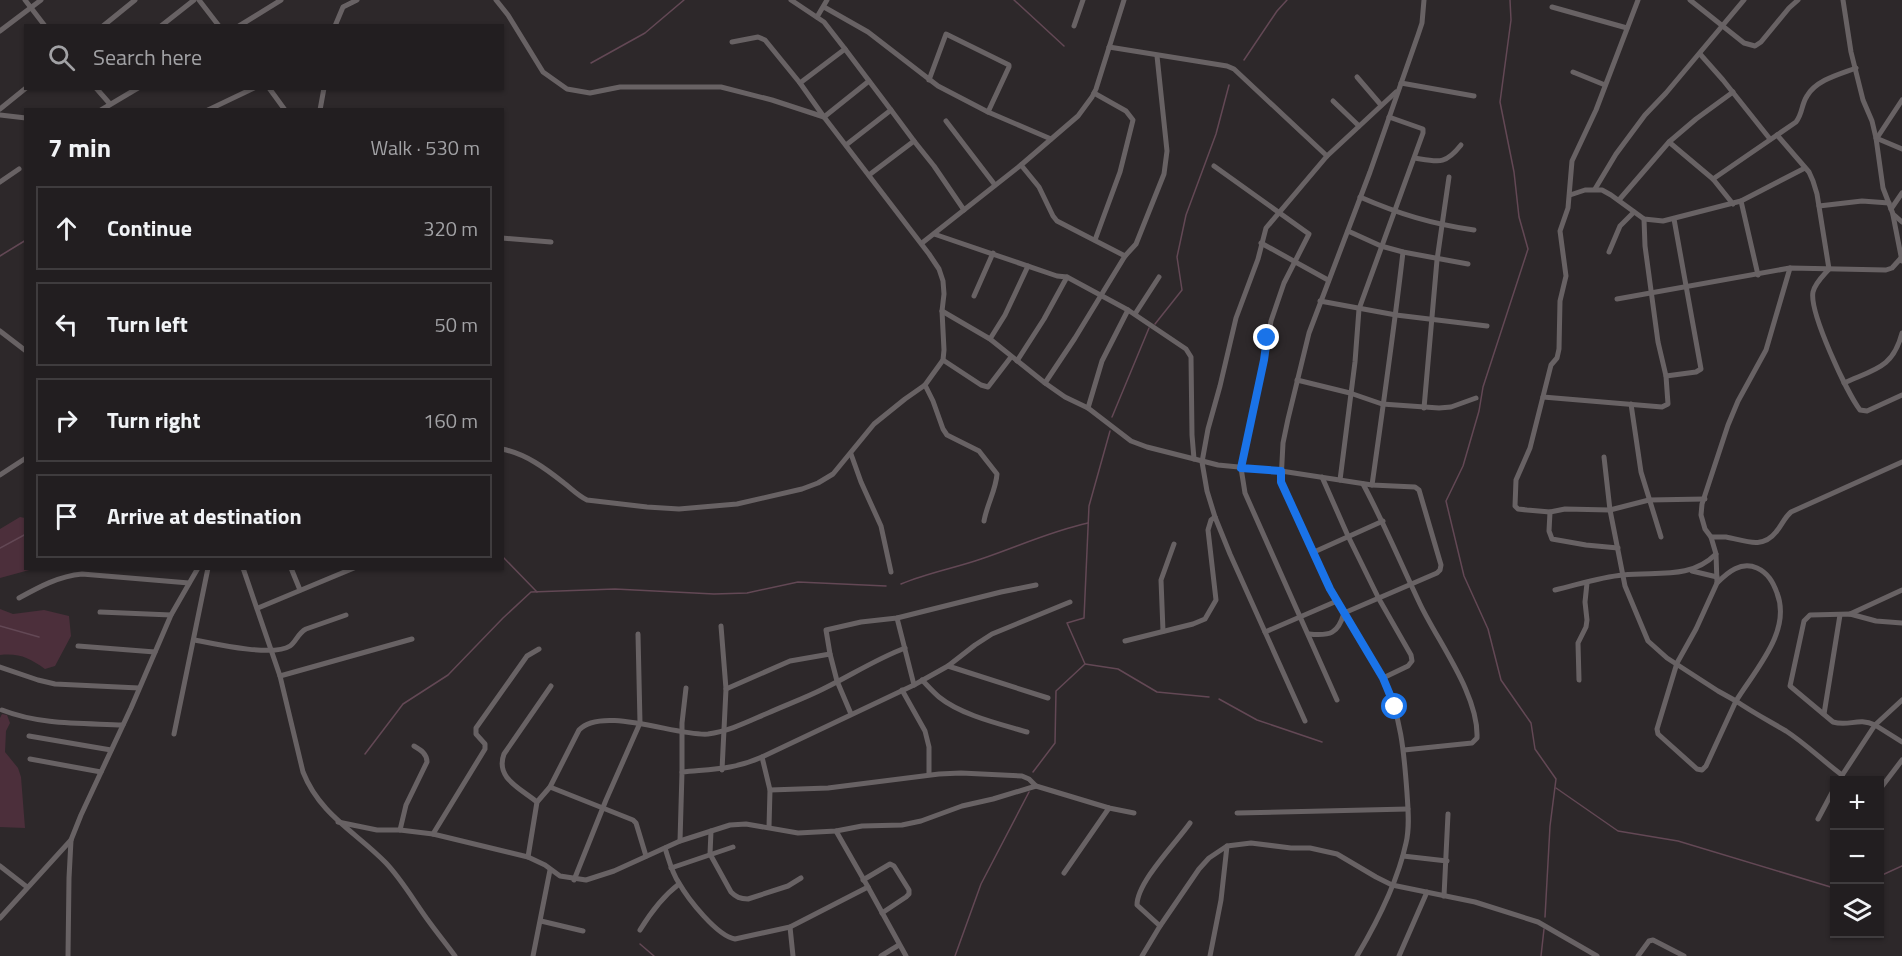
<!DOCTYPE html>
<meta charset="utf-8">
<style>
:root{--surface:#221e20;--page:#2a2729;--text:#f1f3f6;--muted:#a2a2a5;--line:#3f3c3e}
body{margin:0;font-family:"Titillium Web",sans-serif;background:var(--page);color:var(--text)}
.controls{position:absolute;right:18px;bottom:18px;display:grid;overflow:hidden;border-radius:0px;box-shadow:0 2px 4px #0004}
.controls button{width:54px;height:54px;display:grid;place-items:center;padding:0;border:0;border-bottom:2px solid var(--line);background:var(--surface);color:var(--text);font:30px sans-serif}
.stop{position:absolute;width:18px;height:18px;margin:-14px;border:4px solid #1a73e8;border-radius:50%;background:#fff}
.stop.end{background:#1a73e8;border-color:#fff;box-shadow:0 2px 6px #0008}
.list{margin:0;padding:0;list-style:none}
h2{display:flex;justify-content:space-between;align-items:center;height:78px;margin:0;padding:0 24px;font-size:26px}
h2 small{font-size:20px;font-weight:400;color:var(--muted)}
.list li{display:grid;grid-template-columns:39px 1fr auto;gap:18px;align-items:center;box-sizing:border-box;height:84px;margin:0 12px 12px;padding:0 12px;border:2px solid var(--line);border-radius:0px}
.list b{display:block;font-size:22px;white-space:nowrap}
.list em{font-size:20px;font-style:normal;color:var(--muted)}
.icon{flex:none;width:33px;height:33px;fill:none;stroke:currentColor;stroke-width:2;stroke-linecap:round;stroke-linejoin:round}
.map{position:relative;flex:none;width:1902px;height:956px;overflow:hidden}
.search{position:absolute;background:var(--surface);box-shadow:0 2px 4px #0004;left:24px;top:24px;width:480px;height:66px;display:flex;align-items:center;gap:15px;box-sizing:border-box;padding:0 21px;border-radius:0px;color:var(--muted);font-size:22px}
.panel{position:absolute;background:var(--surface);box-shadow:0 2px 4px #0004;left:24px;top:108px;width:480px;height:462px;border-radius:0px}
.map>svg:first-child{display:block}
</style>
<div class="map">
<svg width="1902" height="956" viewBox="0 0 1902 956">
<rect width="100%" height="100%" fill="#2d282a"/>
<g fill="#4c2f3b">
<polygon points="20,517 25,518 26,568 33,569 0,578 0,529"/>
<path d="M 0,609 L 13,614 L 44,610 L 69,616 L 71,636 L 55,666 L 45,669 C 29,658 20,653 0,655 Z"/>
<polygon points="2,714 7,715 10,723 6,731 5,752 18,768 21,777 25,828 0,827 0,718"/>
</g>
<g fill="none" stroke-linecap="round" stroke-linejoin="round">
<g stroke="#634855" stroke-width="1.5">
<polyline points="1014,0 1064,46"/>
<polyline points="1510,0 1511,20 1500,102 1514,172 1519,217 1528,249 1483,387 1479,411 1463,466 1446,501 1464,576 1488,629 1501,680 1531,723 1535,749 1556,779 1550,826 1545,917"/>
<polyline points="1244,60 1277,11 1287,0"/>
<polyline points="591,63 645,33 684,0"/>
<polyline points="0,256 26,240"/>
<polyline points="1155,324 1182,290 1177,257 1186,215 1216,134 1229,85"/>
<polyline points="1112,417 1149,328"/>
<polyline points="0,548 26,534"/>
<polyline points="502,556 537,592"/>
<path d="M 901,584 C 927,573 955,568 981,559 C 1017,547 1051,531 1088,523"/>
<polyline points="0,626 39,637"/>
<polyline points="1085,664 1118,669 1157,692 1209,697"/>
<polyline points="1219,699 1257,720 1322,742"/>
<polyline points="365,754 403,704 448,675 503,618 531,592 615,589 714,594 747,593 798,582 886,586"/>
<polyline points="1033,772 1055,743 1056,691 1085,664 1067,623 1084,618 1089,506 1110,431"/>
<polyline points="1556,788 1618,831 1678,841 1834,888"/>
<polyline points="1880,876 1902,866"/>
<polyline points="640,944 654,956"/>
<polyline points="955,956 981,884 1029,792"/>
<polyline points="1541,956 1544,929"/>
</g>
<g stroke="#686264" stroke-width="5">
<polyline points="25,0 45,26"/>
<polyline points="199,0 219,26"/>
<polyline points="496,0 508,15 543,72 567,89 590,93 620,87 721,87 772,100 824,117"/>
<polyline points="791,0 824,22 845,49"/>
<polyline points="1638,0 1596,110 1572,161 1568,208 1560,231 1566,276 1560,301 1559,349 1557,358 1551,365 1530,448 1516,480 1515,506 1518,509 1527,510 1550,512 1565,509 1610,510 1649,500 1705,499"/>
<polyline points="1690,0 1744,43 1755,46 1761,42 1789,8 1798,0"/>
<polyline points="1843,0 1851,52 1863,100 1872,121 1876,138 1883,188 1893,214 1902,222"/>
<polyline points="824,7 868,32 938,86 988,112 1051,139"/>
<polyline points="1552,7 1627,28"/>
<polyline points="817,17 827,0"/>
<polyline points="103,26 135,0"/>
<polyline points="161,26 194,0"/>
<polyline points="239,26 281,0"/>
<polyline points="335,26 343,7 357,0"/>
<polyline points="1074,26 1083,0"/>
<polyline points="0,31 41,0"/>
<polyline points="1109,47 1227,66 1234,69 1327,156"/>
<polyline points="1700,54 1723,80 1770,139"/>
<polyline points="1573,72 1605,85"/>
<polyline points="1357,77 1381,105"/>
<polyline points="929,80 946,34 1009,65 1009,67 988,112"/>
<polyline points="800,83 845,49 891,110 846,145"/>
<polyline points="1401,83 1474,96"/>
<polyline points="96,88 110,104"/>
<polyline points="269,88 285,110"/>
<polyline points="1094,93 1126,111 1133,120 1120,172 1095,240"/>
<polyline points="1333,101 1359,126"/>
<polyline points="0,109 26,88"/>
<polyline points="101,110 138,88"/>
<polyline points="208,110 254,88"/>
<polyline points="320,110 324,88"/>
<polyline points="891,110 914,141"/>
<polyline points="0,115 26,118"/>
<polyline points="824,117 869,81"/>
<polyline points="946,121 995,185"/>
<path d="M 1777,135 L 1809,172 L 1813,181 L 1817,194 L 1829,269 C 1823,276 1815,283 1813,292 C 1809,312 1847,393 1860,410 L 1867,411 L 1902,395"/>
<polyline points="1876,138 1902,149"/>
<polyline points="1877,138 1902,100"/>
<polyline points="1669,142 1713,179 1733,204"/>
<path d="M 1415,158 C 1439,162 1445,165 1461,145"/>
<polyline points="1021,165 1039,187 1053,216 1057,221 1125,256"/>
<polyline points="1214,166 1309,234 1284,283 1271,321 1264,360 1241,468 1245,493 1337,700"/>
<polyline points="869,175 914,141 934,166 964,210"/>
<path d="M 1713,179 L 1796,122 C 1803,113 1801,105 1807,96 C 1816,80 1840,74 1856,68"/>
<polyline points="0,182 19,169"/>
<polyline points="1595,189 1616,154 1645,115 1666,93 1744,0"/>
<polyline points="1570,195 1585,190 1602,190 1611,195 1644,219 1663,221 1741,201 1805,168"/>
<path d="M 1360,197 C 1399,214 1432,224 1474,230"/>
<polyline points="1619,200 1669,142 1696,119 1733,92"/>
<polyline points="1741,201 1758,275"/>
<polyline points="1819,206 1862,201 1889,203"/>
<polyline points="1891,209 1902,193"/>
<polyline points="1893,215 1902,261"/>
<polyline points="1348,231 1381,246 1403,252 1468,264"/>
<polyline points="934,234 1057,276 1067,277 1128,310 1186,349 1191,357 1192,435 1194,459"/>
<polyline points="502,238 551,242"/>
<polyline points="922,243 1021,165 1078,116 1092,97 1096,89 1124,0"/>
<polyline points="1261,243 1328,280"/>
<polyline points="1609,252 1620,226 1634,212"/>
<path d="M 1790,268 L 1766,350 L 1738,401 L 1728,425 L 1702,504 L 1701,515 L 1705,529 L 1711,537 L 1716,554 L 1717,583 L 1696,629 L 1677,663 L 1657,729 L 1658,734 L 1697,769 L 1702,770 L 1706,766 L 1736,701 C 1752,712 1769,721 1786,731 C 1806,744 1823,761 1842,775"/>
<polyline points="974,296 993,253"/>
<polyline points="1617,299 1790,268 1886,270 1892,268 1901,258"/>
<polyline points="1320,301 1396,315 1487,326"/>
<path d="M 942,311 L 990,339 L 1045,383 L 1065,397 L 1088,408 L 1131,441 L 1147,447 L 1218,465 L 1281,471 L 1372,485 L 1415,487 L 1419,490 L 1441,565 L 1440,570 L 1437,573 L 1344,613 C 1338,634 1330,636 1309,634"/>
<polyline points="1135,314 1159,277"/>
<polyline points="0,331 26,351"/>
<polyline points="990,339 1005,315 1028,266"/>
<polyline points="943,360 981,385 988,387 1011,357"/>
<polyline points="1017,361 1044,319 1067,277"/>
<polyline points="1666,376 1696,372 1701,369 1674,219"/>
<polyline points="1297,380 1350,393 1382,404 1439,408 1451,407 1476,398"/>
<polyline points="1045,383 1075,338 1125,256 1136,244 1164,174 1167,151 1157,56"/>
<path d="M 1844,383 C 1875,369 1893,368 1902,333"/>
<path d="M 925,385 L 933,401 L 943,429 L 947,435 L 979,451 L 997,474 C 996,490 987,504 984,521"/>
<polyline points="1543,397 1662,407 1668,404 1666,376 1658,342 1645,246 1644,219"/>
<polyline points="1631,404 1641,472 1661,537"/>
<polyline points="1088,408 1102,361 1128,310"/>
<polyline points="1424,408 1437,260 1449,177"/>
<path d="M 502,449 C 526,454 545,468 564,483 C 572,489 577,495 587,500 L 647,507 L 679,509 L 737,504 L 802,489 L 818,483 L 833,474 L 874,424 L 905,399 L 925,385 L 943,360 L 944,350 L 942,311 L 944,294 L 943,281 L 939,269 L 929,254 L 824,117 L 800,83 L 765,40 L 758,37 L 732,42"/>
<polyline points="851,454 861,482 881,526 891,572"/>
<path d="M 1604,457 L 1610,510 L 1625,586 L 1648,641 L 1667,658 L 1718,691 L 1736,701 C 1755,670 1792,631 1777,593 C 1773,582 1768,573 1757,568 C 1741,561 1728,572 1717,583"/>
<polyline points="0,475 26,458"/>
<polyline points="1322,477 1348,536 1379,599 1411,655 1412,661 1408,666 1383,678"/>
<polyline points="1340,480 1355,362 1359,309 1423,133 1423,129 1389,117"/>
<path d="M 1363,484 C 1384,523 1401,564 1420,604 C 1438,642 1479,695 1477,738 L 1472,743 L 1404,750"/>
<path d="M 1372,485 C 1383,407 1394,330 1403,252"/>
<polyline points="1550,512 1549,531 1552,539 1586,545 1618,548"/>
<path d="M 1711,537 C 1716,537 1721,537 1726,537 C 1744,540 1762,550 1776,532 C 1782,525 1784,518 1791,512 L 1902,462"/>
<polyline points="1314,552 1383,521"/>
<path d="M 243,568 L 280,676 L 303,772 C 320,815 356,832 386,863 C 403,881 415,903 430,923 C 438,934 447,945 455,956"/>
<polyline points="291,568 300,590"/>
<polyline points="1692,571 1717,577"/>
<path d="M 1555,590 C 1577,585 1600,577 1623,575 C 1656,571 1690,580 1716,554"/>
<path d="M 19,598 C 39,587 59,576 82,574 L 189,583"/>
<polyline points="258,608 354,568"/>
<polyline points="100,612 171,615"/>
<polyline points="1850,614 1902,590"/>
<polyline points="897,618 914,685"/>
<path d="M 1902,623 L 1876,621 L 1850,614 L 1810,615 L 1804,621 L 1790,686 L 1833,722 C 1849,727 1858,717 1875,725 L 1902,700"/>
<polyline points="721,626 726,689 722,770"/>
<polyline points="1163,631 1161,580 1174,544"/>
<polyline points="1265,632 1337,601"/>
<path d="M 195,640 C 215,644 273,657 290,646 C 296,642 298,633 306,629 L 346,615"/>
<polyline points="1125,641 1193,624 1205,619 1216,600 1208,530 1211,520 1215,517"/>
<polyline points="78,646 155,652"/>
<polyline points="830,654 826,630 861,622 897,618 1001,592 1036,585"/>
<polyline points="948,666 1048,698"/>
<polyline points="0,667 38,680 55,684 139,688"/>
<polyline points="280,676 412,639"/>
<path d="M 922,680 C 927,685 933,692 939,697 C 961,715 1000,724 1027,732"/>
<polyline points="1579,680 1578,643 1586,627 1587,620 1585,602 1587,583"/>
<polyline points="726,689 790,661 830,654 837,681 851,714"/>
<polyline points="902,690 925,731 929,747 929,774"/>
<path d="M 2,710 C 40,725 82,723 123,725"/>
<polyline points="1824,714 1840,615"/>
<polyline points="1305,721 1230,554 1215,517 1207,491 1202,462 1208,429 1220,386 1236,318 1258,259 1266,228 1327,156 1396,92"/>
<polyline points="174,734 208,568"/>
<polyline points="29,736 111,750"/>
<polyline points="762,757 770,790 769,827"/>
<polyline points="30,759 101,772"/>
<polyline points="682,772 682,723 686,688"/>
<polyline points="1839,780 1875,725 1902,742"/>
<polyline points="550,787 633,820 636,823 646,856"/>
<polyline points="1880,789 1902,760"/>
<polyline points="770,790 828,788 939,774 961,773 1022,776 1029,779 1036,786"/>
<path d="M 537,802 C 520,788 495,778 504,754 L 551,686"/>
<polyline points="1237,813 1408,809"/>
<polyline points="1818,819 1834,789"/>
<polyline points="338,822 377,830 400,830 433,834 528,857 545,865 560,876 586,880 614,871 680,841 730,825 746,824 798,833 836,831 862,826 902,825 921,821 962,806 993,799 1036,786 1109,808 1134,813"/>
<path d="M 400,830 L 406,805 L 427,762 C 427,754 421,750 414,746"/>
<path d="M 711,831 L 710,854 L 731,892 C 736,897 740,899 748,899 L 788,886 L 801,878"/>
<polyline points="433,834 485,749 485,744 476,734 476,728 527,656 539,649"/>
<path d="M 680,841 L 682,772 C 712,769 733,770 762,757 L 914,685 L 948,666 L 975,645 L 992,634 L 1070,602"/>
<path d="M 665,848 C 669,860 672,873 679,883 C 688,899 717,936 735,939 L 790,927 L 868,887 L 836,831"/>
<polyline points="1403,856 1447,861"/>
<path d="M 528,857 L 537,802 L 550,787 L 579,730 C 602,705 679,737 708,734 C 730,731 749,721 768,713 C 786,705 805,698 823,689 C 850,676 876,659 905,648"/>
<polyline points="0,866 27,887"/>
<polyline points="671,868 733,847"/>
<polyline points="1064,873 1109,808"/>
<polyline points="574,880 606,800 640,723 638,634"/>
<polyline points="863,880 890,864 894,866 909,890 909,894 906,897 882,913"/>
<polyline points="868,887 906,956"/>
<polyline points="1444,896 1448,814"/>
<polyline points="0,918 71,840"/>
<polyline points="541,921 583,931"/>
<path d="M 1160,926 L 1137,905 C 1137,882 1176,843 1190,823"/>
<polyline points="790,927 793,956"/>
<path d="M 640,930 C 651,912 662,897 679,884"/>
<polyline points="68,956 69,878 71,840 81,815 131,708 171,615 198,568"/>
<polyline points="533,956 550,870"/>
<polyline points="881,956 899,945"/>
<polyline points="1142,956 1160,926 1199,869 1209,858 1227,846 1251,843 1291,848 1310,848 1337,854 1376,877 1392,885 1475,902 1538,922 1597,956"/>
<polyline points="1210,956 1221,900 1227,846"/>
<path d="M 1357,956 C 1376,924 1398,880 1406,843 C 1410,827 1408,809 1407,793 C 1404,751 1401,716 1383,678 L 1331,589 L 1281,481 L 1283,443 L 1288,419 L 1309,333 L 1370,172 L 1418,35 L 1422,23 L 1424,0"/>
<polyline points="1399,956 1427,892"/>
<polyline points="1638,956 1649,941 1653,940 1684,956"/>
</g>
</g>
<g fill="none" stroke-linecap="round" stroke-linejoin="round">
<polyline stroke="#1a73e8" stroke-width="8" points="1267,338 1264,360 1241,468 1281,471 1281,482 1330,589 1383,678 1395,707"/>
</g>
</svg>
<div class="controls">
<button>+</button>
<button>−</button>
<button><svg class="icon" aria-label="layers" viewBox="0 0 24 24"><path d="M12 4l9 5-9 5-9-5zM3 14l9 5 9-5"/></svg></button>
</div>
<div class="stop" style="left:1395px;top:707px"></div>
<div class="stop end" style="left:1267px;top:338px"></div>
<div class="search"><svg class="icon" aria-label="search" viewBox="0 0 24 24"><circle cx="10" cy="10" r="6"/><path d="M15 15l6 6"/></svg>Search here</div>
<section class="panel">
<h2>7 min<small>Walk · 530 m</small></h2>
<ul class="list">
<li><svg class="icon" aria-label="ahead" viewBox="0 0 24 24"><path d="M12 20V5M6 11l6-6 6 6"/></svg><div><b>Continue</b></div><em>320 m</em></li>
<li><svg class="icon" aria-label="left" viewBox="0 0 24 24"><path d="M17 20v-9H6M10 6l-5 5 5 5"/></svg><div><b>Turn left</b></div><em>50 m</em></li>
<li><svg class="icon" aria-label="right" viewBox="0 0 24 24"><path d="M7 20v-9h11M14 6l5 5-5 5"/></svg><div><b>Turn right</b></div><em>160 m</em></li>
<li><svg class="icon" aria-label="arrive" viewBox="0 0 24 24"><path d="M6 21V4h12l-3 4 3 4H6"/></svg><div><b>Arrive at destination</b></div></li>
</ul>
</section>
</div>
